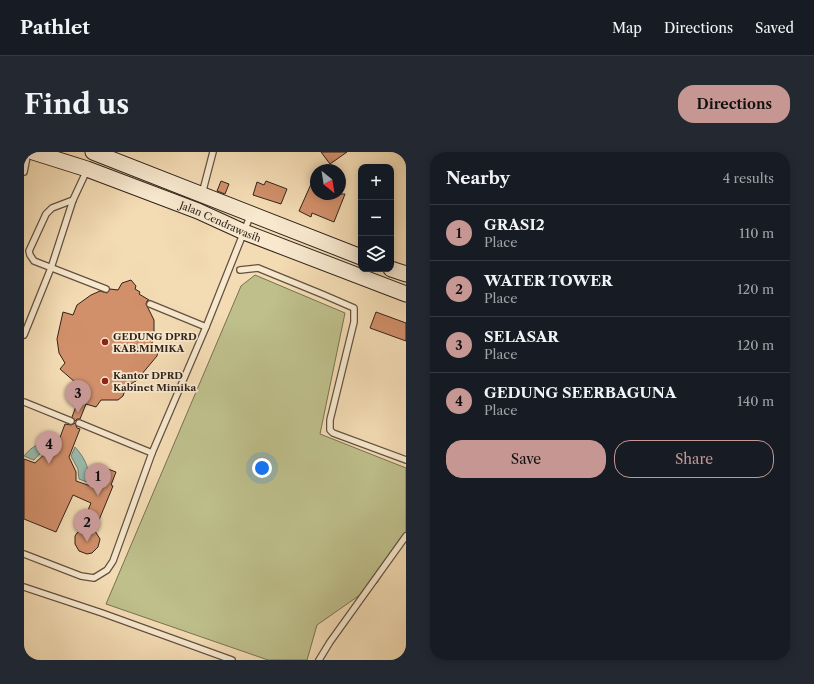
<!DOCTYPE html>
<meta charset="utf-8">
<style>
:root{--surface:#171b24;--page:#242831;--text:#f1f3f6;--muted:#9ea1a6;--line:#363941;--accent:#c59692}
body{margin:0;font-family:"Libre Caslon Text",serif;background:var(--page);color:var(--text)}
.controls{position:absolute;right:12px;top:12px;display:grid;overflow:hidden;border-radius:8px;box-shadow:0 2px 10px #0003}
.controls button{width:36px;height:36px;display:grid;place-items:center;padding:0;border:0;border-bottom:1px solid var(--line);background:var(--surface);color:var(--text);font:20px sans-serif}
.compass{position:absolute;left:286px;top:12px;width:36px;height:36px;border-radius:50%;background:var(--surface);box-shadow:0 2px 10px #0003;rotate:150deg}
.you{position:absolute;left:238px;top:316px;width:14px;height:14px;margin:-10px;border:3px solid #fff;border-radius:50%;background:#1a73e8;box-shadow:0 0 0 6px #1a73e833}
.badge{display:grid;place-items:center;width:26px;height:26px;border-radius:50%;background:var(--accent);color:#111;font-size:13px;font-weight:700}
.pin{position:absolute;translate:-50% -33px;filter:drop-shadow(0 1px 2px #0008)}
.pin::after{content:'';position:absolute;top:21px;width:14px;height:12px;background:inherit;clip-path:polygon(0 0,100% 0,50% 100%)}
.list{margin:0;padding:0;list-style:none}
h2{display:flex;justify-content:space-between;align-items:center;height:52px;margin:0;padding:0 16px;font-size:17px}
h2 small{font-size:13px;font-weight:400;color:var(--muted)}
.list li{display:grid;grid-template-columns:26px 1fr auto;gap:12px;align-items:center;box-sizing:border-box;height:56px;padding:0 16px;border-top:1px solid var(--line)}
.list b{display:block;font-size:15px;white-space:nowrap}
.list p{margin:0;font-size:13px;white-space:nowrap;color:var(--muted)}
.list em{font-size:13px;font-style:normal;color:var(--muted)}
.actions{display:flex;gap:8px;padding:12px 16px}
.actions a{flex:1;padding:9px 0;border:1px solid var(--accent);border-radius:16px;text-align:center;font-size:14px;color:var(--accent)}
.actions .main{background:var(--accent);color:#111}
.icon{flex:none;width:22px;height:22px;fill:none;stroke:currentColor;stroke-width:2;stroke-linecap:round;stroke-linejoin:round}
.map{position:relative;flex:none;width:382px;height:508px;overflow:hidden;border-radius:16px}
header{display:flex;align-items:center;gap:24px;box-sizing:border-box;height:56px;padding:0 20px;background:var(--surface);border-bottom:1px solid var(--line)}
header strong{font-size:19px}
nav{display:flex;gap:22px;margin-inline-start:auto;font-size:14px}
.intro{display:flex;align-items:center;justify-content:space-between;box-sizing:border-box;height:96px;padding:0 24px}
h1{margin:0;font-size:28px}
.button{padding:10px 18px;border-radius:16px;background:var(--accent);color:#111;font-size:14px;font-weight:700}
main{display:flex;gap:24px;padding:0 24px}
aside{flex:1;background:var(--surface);border-radius:16px;box-shadow:0 2px 10px #0003}
.map>svg:first-child{display:block}
</style>
<header>
<strong>Pathlet</strong>
<nav><a>Map</a><a>Directions</a><a>Saved</a></nav>
</header>
<div class="intro"><h1>Find us</h1><a class="button">Directions</a></div>
<main>
<div class="map">
<svg width="382" height="508" viewBox="0 0 382 508">
<rect width="100%" height="100%" fill="#f3dbb3"/>
<filter id="stains"><feTurbulence type="fractalNoise" baseFrequency=".005" numOctaves="4"/><feColorMatrix values="0 0 0 0 .2 0 0 0 0 .09 0 0 0 0 .02 0 0 0 .5 -.17"/></filter>
<radialGradient id="worn" r=".72"><stop offset=".6" stop-color="#630" stop-opacity="0"/><stop offset="1" stop-color="#630" stop-opacity=".3"/></radialGradient>
<polygon fill="#bebf8b" stroke="#787153" points="231,123 321,161 296,282 382,316 382,382 353,431 293,473 283,508 244,508 82,452 217,134"/>
<g fill="#9bbbae" stroke="#717e73">
<path d="M 26,289 L 33,289 L 29,298 C 20,298 16,301 10,308 L 0,304 C 7,295 15,291 26,289 Z"/>
<path d="M 51,295 C 60,305 67,317 63,330 L 55,327 L 54,317 L 47,304 Z"/>
</g>
<g fill="#d18f6a" stroke="#31231b">
<polygon points="297,0 323,0 306,12"/>
<polygon points="292,21 292,42 321,42 310,70 288,61 287,65 275,59"/>
<polygon points="197,29 205,32 201,42 193,39"/>
<polygon points="242,29 263,37 257,52 229,43 233,30 240,33"/>
<polygon points="107,128 112,134 111,137 116,140 115,142 125,148 123,149 122,152 130,168 130,185 127,194 134,199 133,204 112,229 102,235 99,244 94,248 77,248 72,255 62,252 56,267 53,267 51,269 48,265 54,249 46,244 52,231 36,217 41,211 35,201 33,187 39,160 49,163 53,153 67,143 76,139 83,141 86,137 94,138 98,131"/>
<polygon points="352,160 382,171 382,189 346,176"/>
<polygon points="51,271 53,276 56,277 45,305 52,320 52,329 75,337 84,317 92,320 87,333 89,334 75,368 62,363 67,351 49,343 32,380 0,367 0,307 11,311 23,300 31,299 41,272 47,273"/>
<polygon points="74,372 71,379 76,387 74,395 68,401 63,402 55,399 51,392 51,384 53,381 57,378"/>
</g>
<g fill="none" stroke-linecap="round" stroke-linejoin="round">
<defs>
<g id="service">
<polyline points="0,20 4,0"/>
<polyline points="178,42 189,0"/>
<polyline points="49,48 28,56 22,62 5,99 6,103 10,109 82,137"/>
<polyline points="216,118 234,116 300,143 330,156 330,170 306,268 306,278 309,281 382,308"/>
<polyline points="126,152 182,175"/>
<polyline points="0,183 27,116 49,48 63,18"/>
<polyline points="0,250 47,269"/>
<polyline points="55,271 128,301"/>
<polyline points="0,402 57,424 70,426 83,418 89,409 128,301 182,175 227,62"/>
<polyline points="0,435 78,461 208,508"/>
<polyline points="295,508 306,490 382,384"/>
</g>
<g id="secondary">
<path id="s1" d="M 9,0 L 63,17 L 174,59 L 220,80 L 382,142"/>
<polyline points="69,0 337,105"/>
<polyline points="367,117 382,122"/>
</g>
</defs>
<use href="#service" stroke="#625141" stroke-width="8"/>
<use href="#secondary" stroke="#31231b" stroke-width="17"/>
<use href="#service" stroke="#f7e8ce" stroke-width="5.5"/>
<use href="#secondary" stroke="#f7e8ce" stroke-width="15"/>
</g>
<g fill="#8f2418" stroke="#f7e8ce" stroke-width="1.5">
<circle cx="81" cy="190" r="4"/>
<circle cx="81" cy="229" r="4"/>
</g>
<g text-anchor="middle" stroke-width="3.5" stroke-linejoin="round" paint-order="stroke">
<g font-size="10" fill="#31231b" stroke="#f7e8ce">
<text dy="4" stroke="none"><textPath href="#s1" startOffset="200">Jalan Cendrawasih</textPath></text>
</g>
<g font-size="10" font-weight="bold" fill="#31231b" stroke="#f7e8ce" text-anchor="start">
<text x="89" y="188">GEDUNG DPRD<tspan x="89" dy="12">KAB.MIMIKA</tspan></text>
<text x="89" y="227">Kantor DPRD<tspan x="89" dy="12">Kabinet Mimika</tspan></text>
</g>
</g>
<rect width="100%" height="100%" filter="url(#stains)"/>
<rect width="100%" height="100%" fill="url(#worn)"/>
</svg>
<div class="controls">
<button>+</button>
<button>−</button>
<button><svg class="icon" aria-label="layers" viewBox="0 0 24 24"><path d="M12 4l9 5-9 5-9-5zM3 14l9 5 9-5"/></svg></button>
</div>
<svg class="compass" viewBox="-18 -18 36 36"><path d="M0-13l5 13h-10z" fill="#e53935"/><path d="M0 13l5-13h-10z" fill="#9ea1a6"/></svg>
<div class="you"></div>
<div class="pin badge" style="left:74px;top:344px">1</div>
<div class="pin badge" style="left:63px;top:390px">2</div>
<div class="pin badge" style="left:54px;top:261px">3</div>
<div class="pin badge" style="left:25px;top:312px">4</div>
</div>
<aside>
<h2>Nearby<small>4 results</small></h2>
<ul class="list">
<li><span class="badge">1</span><div><b>GRASI2</b><p>Place</p></div><em>110 m</em></li>
<li><span class="badge">2</span><div><b>WATER TOWER</b><p>Place</p></div><em>120 m</em></li>
<li><span class="badge">3</span><div><b>SELASAR</b><p>Place</p></div><em>120 m</em></li>
<li><span class="badge">4</span><div><b>GEDUNG SEERBAGUNA</b><p>Place</p></div><em>140 m</em></li>
</ul>
<div class="actions"><a class="main">Save</a><a>Share</a></div>
</aside>
</main>
